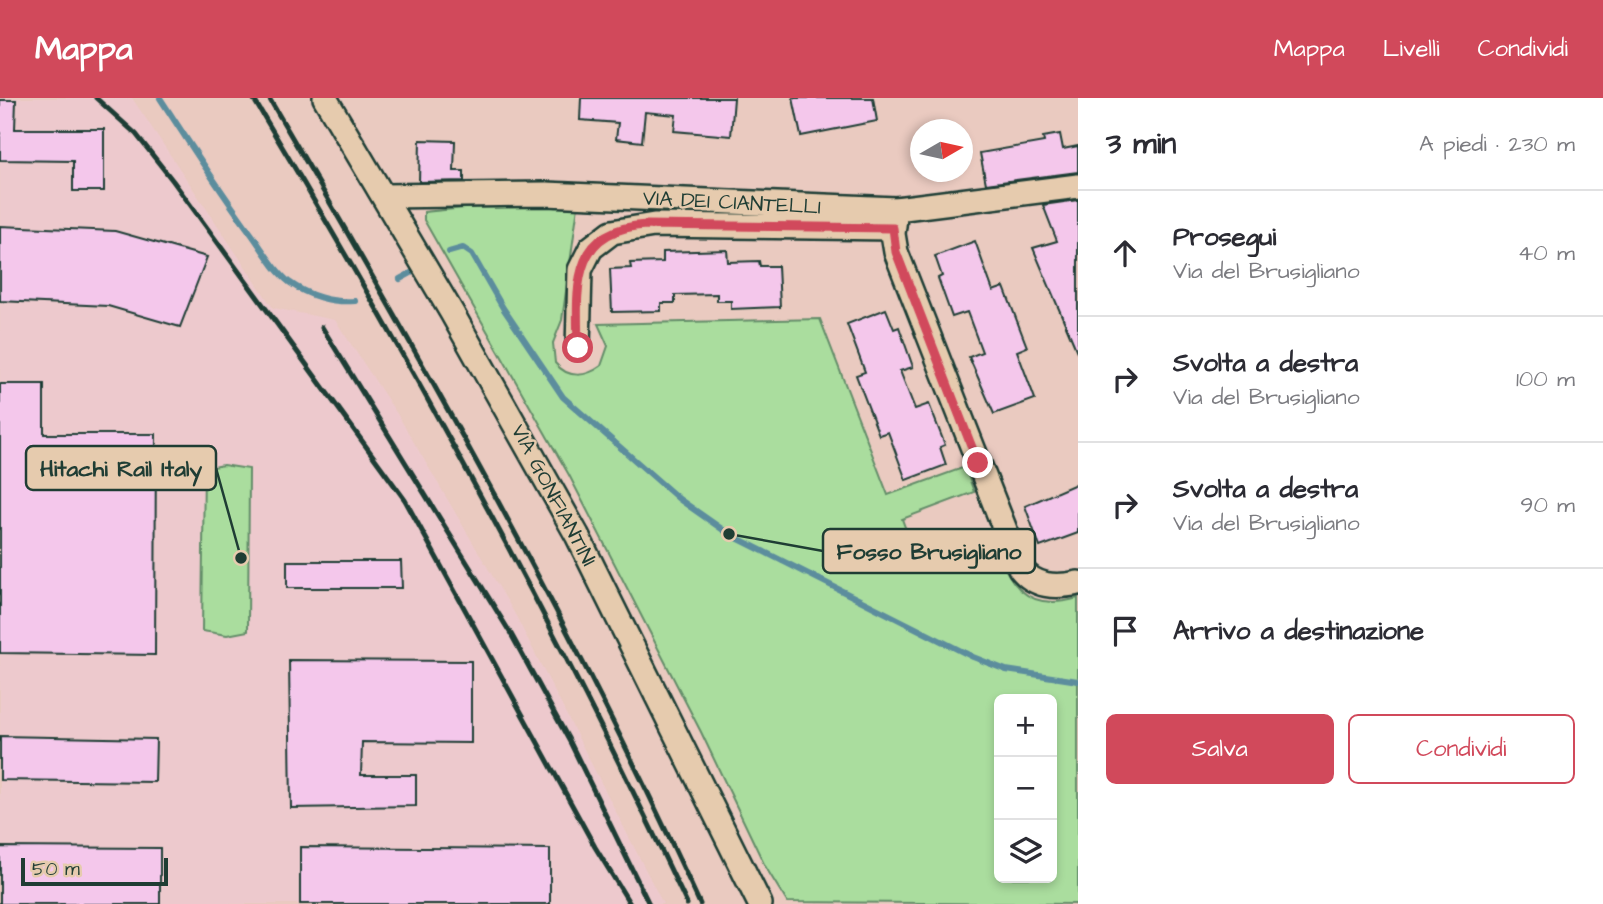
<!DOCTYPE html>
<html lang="it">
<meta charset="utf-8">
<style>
:root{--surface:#fff;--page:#f2f2f3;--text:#2b2b33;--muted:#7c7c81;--line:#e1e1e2;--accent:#d1495b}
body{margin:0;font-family:"Architects Daughter",sans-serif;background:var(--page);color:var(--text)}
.controls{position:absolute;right:21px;bottom:21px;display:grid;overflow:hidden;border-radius:10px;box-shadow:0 4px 10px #0003}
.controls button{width:63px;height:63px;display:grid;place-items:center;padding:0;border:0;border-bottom:2px solid var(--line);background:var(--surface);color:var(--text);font:35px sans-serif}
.compass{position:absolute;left:910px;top:21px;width:63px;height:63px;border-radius:50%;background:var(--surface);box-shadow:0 4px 10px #0003;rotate:81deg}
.scale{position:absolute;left:21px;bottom:18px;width:147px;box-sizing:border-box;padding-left:7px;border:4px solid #1f3d34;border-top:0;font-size:19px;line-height:24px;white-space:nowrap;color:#1f3d34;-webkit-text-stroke:5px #e6cbae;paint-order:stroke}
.stop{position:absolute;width:21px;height:21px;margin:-16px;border:5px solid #d1495b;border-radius:50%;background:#fff}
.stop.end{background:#d1495b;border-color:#fff;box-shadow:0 2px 7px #0008}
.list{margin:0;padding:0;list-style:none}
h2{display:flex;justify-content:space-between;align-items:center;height:91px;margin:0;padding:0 28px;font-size:30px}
h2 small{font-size:23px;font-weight:400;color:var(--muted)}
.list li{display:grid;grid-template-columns:46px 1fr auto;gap:21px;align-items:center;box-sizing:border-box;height:126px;padding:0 28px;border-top:2px solid var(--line)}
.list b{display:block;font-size:26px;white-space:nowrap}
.list p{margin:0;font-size:23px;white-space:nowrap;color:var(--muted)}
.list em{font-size:23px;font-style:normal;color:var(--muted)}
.actions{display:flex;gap:14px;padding:21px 28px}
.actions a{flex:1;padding:16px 0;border:2px solid var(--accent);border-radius:10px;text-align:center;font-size:24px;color:var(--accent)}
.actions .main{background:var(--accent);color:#fff}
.icon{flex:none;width:38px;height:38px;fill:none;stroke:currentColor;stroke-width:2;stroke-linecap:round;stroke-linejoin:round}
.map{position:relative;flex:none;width:1078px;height:806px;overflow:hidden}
header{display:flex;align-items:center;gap:42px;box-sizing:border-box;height:98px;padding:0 35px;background:var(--accent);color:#fff}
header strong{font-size:33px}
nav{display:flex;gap:38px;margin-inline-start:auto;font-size:24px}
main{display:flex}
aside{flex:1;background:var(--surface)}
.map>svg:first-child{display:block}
</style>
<header>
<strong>Mappa</strong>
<nav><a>Mappa</a><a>Livelli</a><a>Condividi</a></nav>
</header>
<main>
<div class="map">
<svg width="1078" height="806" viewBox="0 0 1078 806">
<rect width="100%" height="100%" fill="#eacac0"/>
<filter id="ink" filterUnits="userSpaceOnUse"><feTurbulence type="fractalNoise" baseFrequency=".0143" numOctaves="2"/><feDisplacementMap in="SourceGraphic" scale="14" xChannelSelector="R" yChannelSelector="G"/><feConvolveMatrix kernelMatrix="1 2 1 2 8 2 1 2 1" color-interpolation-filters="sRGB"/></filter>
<g filter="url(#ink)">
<polygon fill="#edc9cd" points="0,0 132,0 273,210 335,222 399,319 516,518 663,806 0,806"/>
<g fill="#aadd9e" stroke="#648d69" stroke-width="2" fill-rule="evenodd">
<path d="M 516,105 L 578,108 L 562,222 L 553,245 L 555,265 C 568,281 586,279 601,268 L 608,248 L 598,226 L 820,221 L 888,397 L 965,369 L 974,394 L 902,421 L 919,467 L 992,440 C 1009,484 1024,516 1078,500 L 1078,806 L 787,804 L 765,768 L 701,634 L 569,377 L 424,122 L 424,114 ZM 999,601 L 1052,601 L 1052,780 L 999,780 Z"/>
<polygon points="223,367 249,371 248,533 227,537 202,533 204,371"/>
</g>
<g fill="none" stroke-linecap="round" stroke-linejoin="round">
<g stroke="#5b8d9d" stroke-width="6">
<path d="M 160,0 C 189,45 218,90 250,134 C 262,150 273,171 289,184 C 308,198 332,205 355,203"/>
<polyline points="449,154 463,150 472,156 503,210 563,299 679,401 729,436 973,559 1006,572 1078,583"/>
<polyline points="400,181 411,175"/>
</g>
</g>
<g fill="#f4c7eb" stroke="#1f3d34" stroke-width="2">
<polygon points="581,0 734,0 731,38 674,33 676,17 645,14 642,44 616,41 618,25 580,22"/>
<polygon points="793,0 873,0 877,23 801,38"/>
<polygon points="0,2 16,2 15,31 104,31 104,93 73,93 73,63 0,62"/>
<polygon points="1060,36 1063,51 1078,48 1078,74 986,86 980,55 1044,44 1043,39"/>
<polygon points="420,42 455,43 454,73 464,73 464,83 419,84"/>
<polygon points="1078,102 1078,256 1033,150 1057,143 1043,107"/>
<polygon points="0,128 115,133 207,159 180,229 108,208 0,203"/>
<polygon points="975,143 993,193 1004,189 1027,249 1017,253 1035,301 994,316 969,259 982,254 967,214 952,219 938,180 942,178 935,158"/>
<polygon points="727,152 728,164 759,163 760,168 778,168 780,209 731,211 731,203 717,203 717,196 675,197 675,205 661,205 661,213 612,214 610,171 631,170 630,165 663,164 663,154"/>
<polygon points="886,211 894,231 899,229 913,269 900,273 915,311 929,306 945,347 940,349 946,367 906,382 888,334 879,337 856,277 865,274 847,226"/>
<polygon points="0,286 44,286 44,336 156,336 155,557 0,555"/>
<polygon points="1078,385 1078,435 1040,449 1025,408"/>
<polygon points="287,463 401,463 402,490 287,490"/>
<polygon points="289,562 471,563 471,645 362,644 361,677 416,677 416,708 291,710"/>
<polygon points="0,638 156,641 155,684 0,682"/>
<polygon points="0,749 160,750 160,806 0,806"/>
<polygon points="300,749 550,751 550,806 300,806"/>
</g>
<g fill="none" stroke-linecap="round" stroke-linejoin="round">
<defs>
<g id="minor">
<polyline points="325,0 452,215 577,437 760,806"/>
<polyline points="384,98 546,96 896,111 1078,88"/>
<path d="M 896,111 L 893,136 L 896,154 L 1020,470 C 1035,489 1055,490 1078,485"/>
<polyline points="578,250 580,172 591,150 612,134 654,127 893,130"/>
</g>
</defs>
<use href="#minor" stroke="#1f3d34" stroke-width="28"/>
<use href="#minor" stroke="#e6cbae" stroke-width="23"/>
<g stroke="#1f3d34" stroke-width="5">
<polyline points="96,0 136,36 173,83 405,402 595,749 630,806"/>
<path d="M 253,0 C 410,261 557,529 687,806"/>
<path d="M 269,0 C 423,263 574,529 700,806"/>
<polyline points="322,229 511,536 570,644 649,806"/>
</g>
</g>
</g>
<g fill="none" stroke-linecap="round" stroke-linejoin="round" filter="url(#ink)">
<path stroke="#d1495b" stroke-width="9" d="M 578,250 C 577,193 569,131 646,127 L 893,130 L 896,154 L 978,365"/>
</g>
<g text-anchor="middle" stroke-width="5" stroke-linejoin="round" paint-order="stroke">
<g font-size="21" fill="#1f3d34" stroke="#e6cbae">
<text transform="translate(732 104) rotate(3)" y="7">VIA DEI CIANTELLI</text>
<text transform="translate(554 397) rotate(62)" y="7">VIA GONFIANTINI</text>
</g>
</g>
<path fill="none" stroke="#1f3d34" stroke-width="2.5" d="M241 460L216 370M729 436L823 453"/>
<g fill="#1f3d34" stroke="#e6cbae" stroke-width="2.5">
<circle cx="241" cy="460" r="7"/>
<circle cx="729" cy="436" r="7"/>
</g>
<g fill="#e6cbae" stroke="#1f3d34" stroke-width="2.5">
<rect x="26" y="348" width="190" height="44" rx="7"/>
<rect x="823" y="431" width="212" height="44" rx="7"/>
</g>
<g font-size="23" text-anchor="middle" font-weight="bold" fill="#1f3d34">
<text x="121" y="378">Hitachi Rail Italy</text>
<text x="929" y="461">Fosso Brusigliano</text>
</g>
</svg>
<div class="controls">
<button>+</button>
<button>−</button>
<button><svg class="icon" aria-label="layers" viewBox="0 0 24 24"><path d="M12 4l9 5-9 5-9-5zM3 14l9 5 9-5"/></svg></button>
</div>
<svg class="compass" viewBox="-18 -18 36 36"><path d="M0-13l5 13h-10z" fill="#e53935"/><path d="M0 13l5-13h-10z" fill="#7c7c81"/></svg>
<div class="scale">50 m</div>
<div class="stop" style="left:578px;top:250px"></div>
<div class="stop end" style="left:978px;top:365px"></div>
</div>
<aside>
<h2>3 min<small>A piedi · 230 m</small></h2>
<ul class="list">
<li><svg class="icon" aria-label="ahead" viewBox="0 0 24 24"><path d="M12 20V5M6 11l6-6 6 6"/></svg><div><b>Prosegui</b><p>Via del Brusigliano</p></div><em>40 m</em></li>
<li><svg class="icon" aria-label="right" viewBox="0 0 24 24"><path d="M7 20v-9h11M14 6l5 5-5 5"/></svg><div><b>Svolta a destra</b><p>Via del Brusigliano</p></div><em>100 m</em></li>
<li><svg class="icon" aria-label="right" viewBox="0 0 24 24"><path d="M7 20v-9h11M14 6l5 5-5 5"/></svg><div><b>Svolta a destra</b><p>Via del Brusigliano</p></div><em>90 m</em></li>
<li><svg class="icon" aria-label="arrive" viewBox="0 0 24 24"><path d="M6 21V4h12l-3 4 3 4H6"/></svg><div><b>Arrivo a destinazione</b></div></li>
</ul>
<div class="actions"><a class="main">Salva</a><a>Condividi</a></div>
</aside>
</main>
